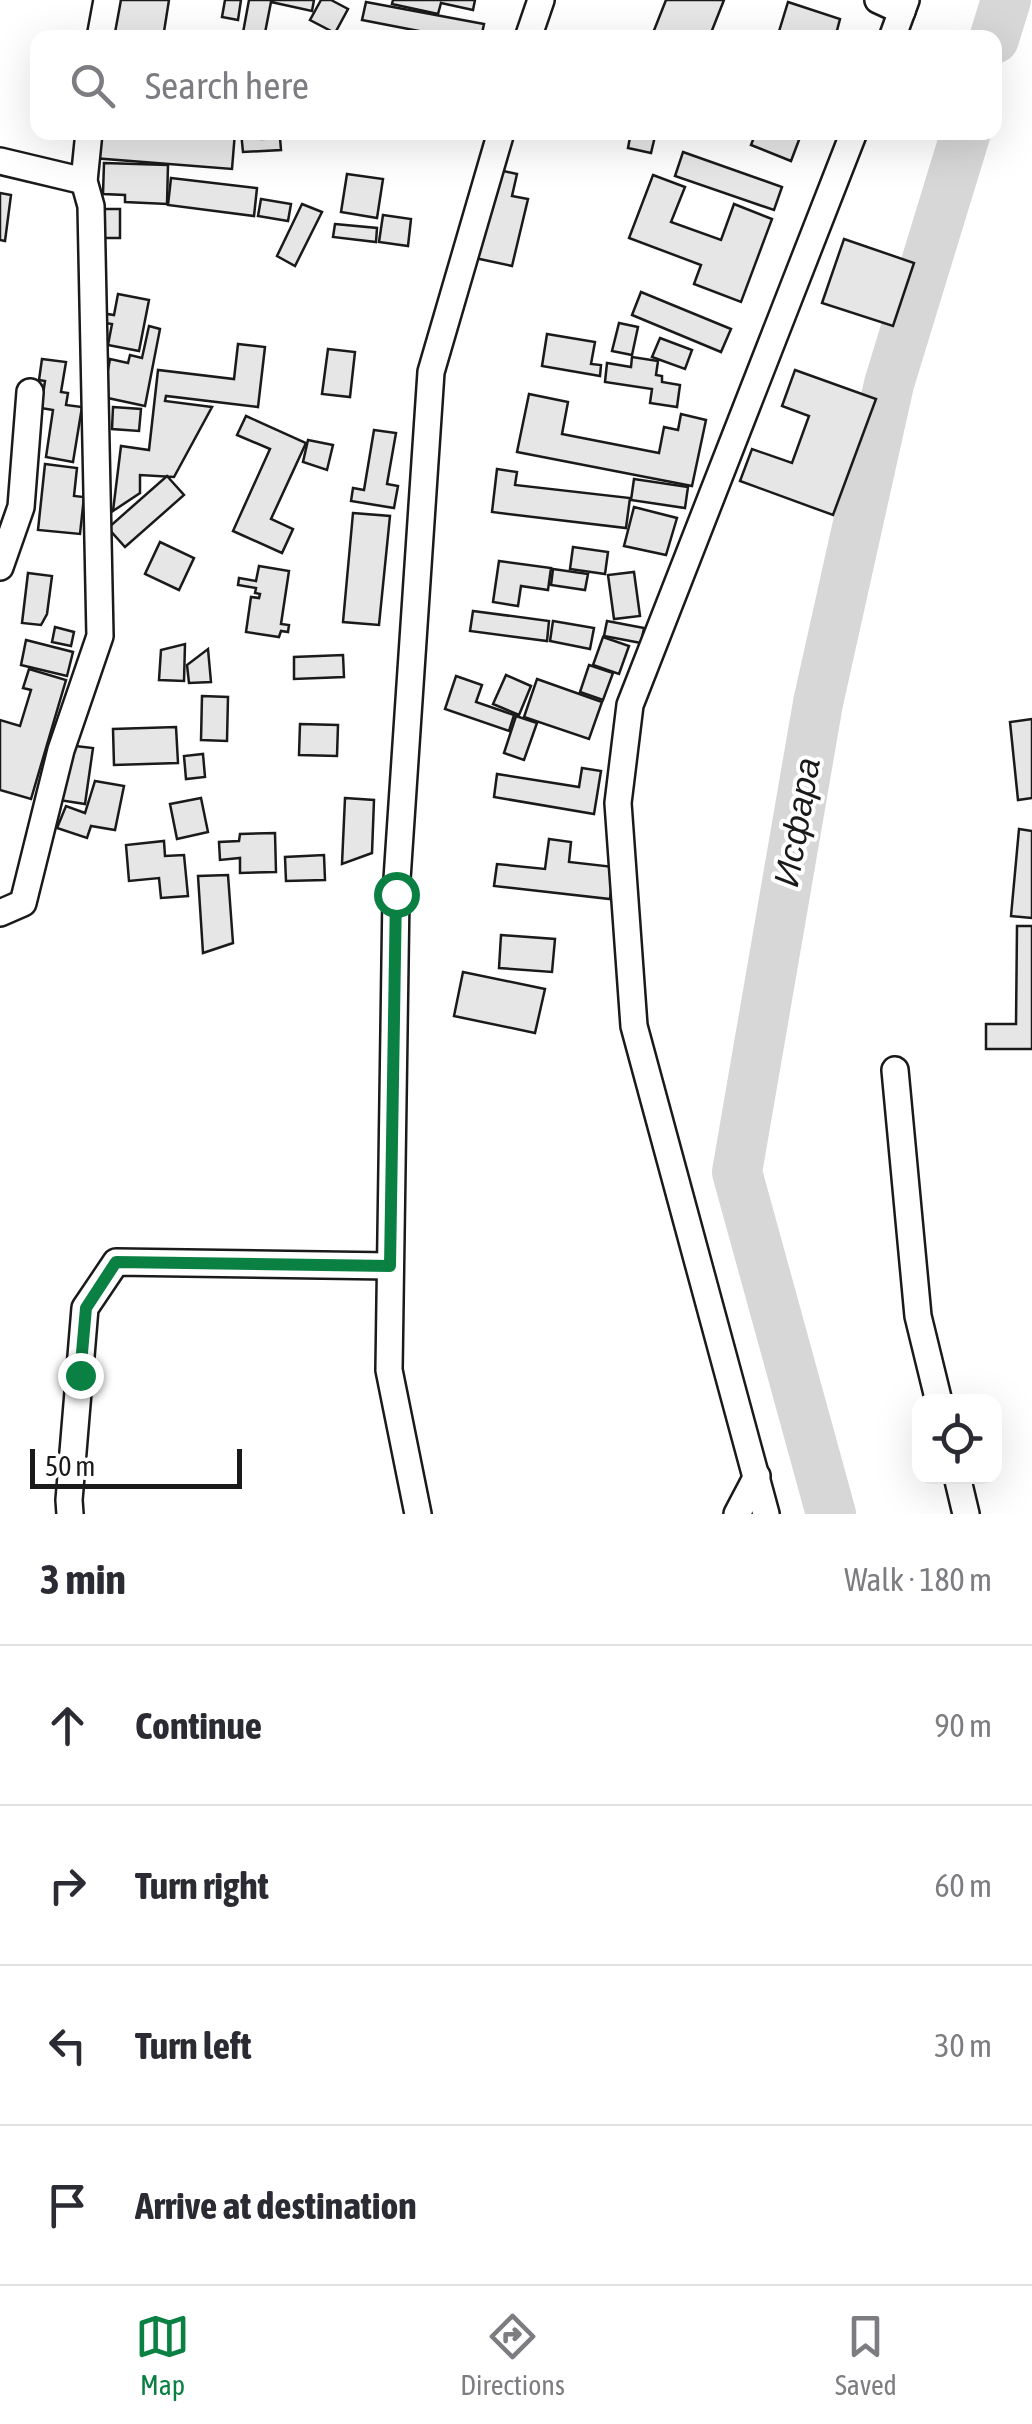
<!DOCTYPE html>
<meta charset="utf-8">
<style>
:root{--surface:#fff;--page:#f2f2f3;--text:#2b2b33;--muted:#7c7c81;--line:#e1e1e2;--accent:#0b8043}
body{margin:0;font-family:"Asap Condensed",sans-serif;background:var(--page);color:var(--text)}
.controls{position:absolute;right:30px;bottom:30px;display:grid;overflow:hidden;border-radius:20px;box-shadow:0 10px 40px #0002}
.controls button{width:90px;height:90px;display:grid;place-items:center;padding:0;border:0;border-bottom:2px solid var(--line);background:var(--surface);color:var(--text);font:50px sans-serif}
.scale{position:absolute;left:30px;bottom:25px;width:212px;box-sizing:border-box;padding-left:10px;border:5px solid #1a1a1a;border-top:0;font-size:28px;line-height:35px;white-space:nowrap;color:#1a1a1a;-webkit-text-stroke:8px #fff;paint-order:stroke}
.stop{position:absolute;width:30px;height:30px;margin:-22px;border:8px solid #0b8043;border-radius:50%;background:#fff}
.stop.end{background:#0b8043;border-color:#fff;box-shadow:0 2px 10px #0008}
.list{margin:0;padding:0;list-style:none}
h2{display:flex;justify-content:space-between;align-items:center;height:130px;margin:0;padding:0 40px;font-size:42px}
h2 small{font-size:32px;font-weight:400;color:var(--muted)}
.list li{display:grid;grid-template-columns:65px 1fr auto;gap:30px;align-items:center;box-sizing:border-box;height:160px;padding:0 40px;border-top:2px solid var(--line)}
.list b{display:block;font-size:38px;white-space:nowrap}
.list em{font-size:32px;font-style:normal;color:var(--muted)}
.icon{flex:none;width:55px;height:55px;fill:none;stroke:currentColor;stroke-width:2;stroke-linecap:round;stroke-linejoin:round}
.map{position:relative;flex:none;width:1032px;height:1514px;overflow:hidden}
.search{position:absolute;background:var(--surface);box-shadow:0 10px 40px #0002;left:30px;right:30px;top:30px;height:110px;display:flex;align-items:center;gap:25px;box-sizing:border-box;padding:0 35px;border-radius:20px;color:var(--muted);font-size:38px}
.sheet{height:770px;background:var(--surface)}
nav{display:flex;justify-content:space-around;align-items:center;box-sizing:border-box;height:140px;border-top:2px solid var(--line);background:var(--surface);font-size:28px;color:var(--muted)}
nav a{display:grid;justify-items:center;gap:5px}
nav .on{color:var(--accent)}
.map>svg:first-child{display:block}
</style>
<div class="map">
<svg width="1032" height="1514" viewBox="0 0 1032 1514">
<rect width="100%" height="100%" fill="#fff"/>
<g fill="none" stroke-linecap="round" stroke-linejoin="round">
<g stroke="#d7d7d7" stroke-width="50">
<polyline points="994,39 1006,0"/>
<polyline points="831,1514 737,1172 818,703 889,384 966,132"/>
</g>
</g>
<g fill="#e6e6e6" stroke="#1a1a1a" stroke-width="2.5">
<polygon points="114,0 169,0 163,38 108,38"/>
<polygon points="225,0 241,0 238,20 222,17"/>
<polygon points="249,0 314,0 312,11 271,2 264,38 242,38"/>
<polygon points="321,0 331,0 348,9 335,33 310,20"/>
<polygon points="393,0 475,0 473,10 441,3 438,14 392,4"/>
<polygon points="666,0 724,0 709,38 651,38"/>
<polygon points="366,2 484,24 481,38 455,38 362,20"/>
<polygon points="788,2 840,19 835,38 777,38"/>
<polygon points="95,132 235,132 232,169 93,158"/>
<polygon points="241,132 262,132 262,139 280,138 281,150 243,152"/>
<polygon points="631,132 656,132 651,153 628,148"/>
<polygon points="756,132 802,132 791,161 751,145"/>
<polygon points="683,152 782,187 774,210 675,176"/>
<polygon points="104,163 168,165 167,204 125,202 125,195 103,194"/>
<polygon points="495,169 517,174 512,196 528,199 512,266 475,258"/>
<polygon points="347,174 383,179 377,218 341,212"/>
<polygon points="653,175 685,187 671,222 721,240 734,204 772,219 741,302 694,284 701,265 629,238"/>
<polygon points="171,178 257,188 254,216 168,205"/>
<polygon points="0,193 11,195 5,241 0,240"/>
<polygon points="261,199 291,204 288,221 258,216"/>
<polygon points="302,204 322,212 295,266 277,256"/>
<rect x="104" y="209" width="16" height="29"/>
<polygon points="383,215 411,219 408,246 379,242"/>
<polygon points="335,224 377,228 376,242 333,237"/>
<polygon points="844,239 914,263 893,326 822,303"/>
<polygon points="641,292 731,329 721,352 632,315"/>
<polygon points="118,294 149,300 139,351 108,345 112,324 105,323 107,314 114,315"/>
<polygon points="619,323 638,327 632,355 612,351"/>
<polygon points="149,326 160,329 145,406 103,397 110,359 128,363 130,355 142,358"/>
<polygon points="547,334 595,342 591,364 601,365 600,376 542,366"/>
<polygon points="660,338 692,350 685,369 652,357"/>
<polygon points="238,344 265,347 258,407 166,396 165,401 212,407 174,477 140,475 140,493 113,511 121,446 149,450 158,370 234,379"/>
<polygon points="328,349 355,352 350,397 322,394"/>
<polygon points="632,357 658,361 656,375 662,376 662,382 680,385 677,407 650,403 652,389 605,382 607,363 631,367"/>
<polygon points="42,359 66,362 61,392 68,393 66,405 82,407 73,462 46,457 53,410 41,408 45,381 39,380"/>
<polygon points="795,370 876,399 833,515 740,481 752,449 792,463 809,416 782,406"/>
<polygon points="529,394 568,402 562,434 659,453 664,427 678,430 681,414 706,420 692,486 517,452"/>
<polygon points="113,407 141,409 139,431 112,429"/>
<polygon points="246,416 306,443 271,519 293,529 282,553 233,531 270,449 237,435"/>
<polygon points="374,430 396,433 387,484 398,486 394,508 351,501 353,488 364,490"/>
<polygon points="308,440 333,445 327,470 303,462"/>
<polygon points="45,464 77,468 74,496 84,497 80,534 38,530"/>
<polygon points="497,469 517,472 515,485 630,498 626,528 492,512"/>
<polygon points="167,476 184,495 125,547 108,528"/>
<polygon points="634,479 688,487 685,508 631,500"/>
<polygon points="634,507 677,518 666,555 624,546"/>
<polygon points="353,513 390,516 379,625 343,622"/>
<polygon points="160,542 194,558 179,590 145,574"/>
<polygon points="573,547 608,552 605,574 570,569"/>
<polygon points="499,561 551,568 548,590 521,586 518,606 493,602"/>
<polygon points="259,566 289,571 281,624 289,625 288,632 281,631 279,637 246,632 251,597 259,598 260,594 255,593 256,588 238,585 239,578 256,581"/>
<polygon points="553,569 588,574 585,590 551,585"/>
<polygon points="634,572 640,616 614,619 608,575"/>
<polygon points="28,573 52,576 47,614 41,625 22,623"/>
<polygon points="473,611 549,621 547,641 470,631"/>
<polygon points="553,621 594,628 590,649 550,641"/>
<polygon points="607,621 644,628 641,643 604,636"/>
<polygon points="55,627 74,632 71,646 52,642"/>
<polygon points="603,637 629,646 619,674 593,665"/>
<polygon points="26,640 73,652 67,676 21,665"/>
<polygon points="185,644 184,681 159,680 161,650"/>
<polygon points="208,649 211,682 189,683 187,665"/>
<polygon points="343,655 344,677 294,679 294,657"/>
<polygon points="589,665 613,673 603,700 580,692"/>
<polygon points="29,669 66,680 31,799 0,790 0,720 20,726 31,690 23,688"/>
<polygon points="506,675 531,686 519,715 493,704"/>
<polygon points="456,676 482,685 476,702 514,715 509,731 445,709"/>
<polygon points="537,679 602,702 589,739 524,717"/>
<polygon points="202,696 228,697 227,741 201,740"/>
<polygon points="516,716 537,723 524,760 504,753"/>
<polygon points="1032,719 1032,798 1018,800 1010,722"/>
<polygon points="300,724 338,725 337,756 299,755"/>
<polygon points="176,727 178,763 114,765 113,729"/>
<polygon points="67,745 93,748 85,804 59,800"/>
<polygon points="203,754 205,777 186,779 184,756"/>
<polygon points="582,768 601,771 594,814 494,797 497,774 579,787"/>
<polygon points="95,781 124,786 115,830 91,826 87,838 57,828 66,806 85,813"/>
<polygon points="201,798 208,832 177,839 170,804"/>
<polygon points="345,798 374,800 372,853 342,864"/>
<polygon points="1019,829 1032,831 1032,918 1011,916"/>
<polygon points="275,833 276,872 240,873 240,858 220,860 219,842 239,841 240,834"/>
<polygon points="549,839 571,842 569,862 614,867 610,899 494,886 497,864 545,869"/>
<polygon points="164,841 165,856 184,855 188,896 161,898 159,878 129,881 126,845"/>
<polygon points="324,855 325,880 286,881 285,857"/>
<polygon points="228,875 233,943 203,953 198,876"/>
<polygon points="1017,926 1032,926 1032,1049 986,1049 986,1024 1016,1024"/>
<polygon points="501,935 555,939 552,972 499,968"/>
<polygon points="463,972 545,989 535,1033 454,1016"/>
</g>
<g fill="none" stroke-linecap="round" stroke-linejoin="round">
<defs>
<g id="street">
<polyline points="878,0 902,11"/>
<polyline points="100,38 107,0"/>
<polyline points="528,38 541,0"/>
<polyline points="892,38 906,0"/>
<polyline points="0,161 84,181"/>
<polyline points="0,567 21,507 30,392"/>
<polyline points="0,913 23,903 61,750 100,636 91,206 84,181 89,132"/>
<polyline points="895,1070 918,1316 939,1402"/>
<polyline points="957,1476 966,1514"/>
<polyline points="70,1514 69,1500 85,1308 116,1262 390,1266"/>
<polyline points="418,1514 389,1370 396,894 431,372 501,132"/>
<polyline points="737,1514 757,1476"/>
<polyline points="766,1514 634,1026 618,803 630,705 854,132"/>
</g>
</defs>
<use href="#street" stroke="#1a1a1a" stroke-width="30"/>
<use href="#street" stroke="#fff" stroke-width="25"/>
</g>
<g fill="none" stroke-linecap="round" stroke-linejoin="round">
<polyline stroke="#0b8043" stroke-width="12" points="80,1375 86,1308 116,1262 390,1266 396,894"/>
</g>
<g text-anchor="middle" stroke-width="8" stroke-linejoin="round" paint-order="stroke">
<g font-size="35" font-style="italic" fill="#1a1a1a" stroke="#fff">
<text transform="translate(797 822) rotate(-80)" y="12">Исфара</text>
</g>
</g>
</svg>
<div class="controls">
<button><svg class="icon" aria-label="locate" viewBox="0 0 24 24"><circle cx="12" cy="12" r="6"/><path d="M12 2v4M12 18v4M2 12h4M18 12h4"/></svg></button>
</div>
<div class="scale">50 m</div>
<div class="stop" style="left:396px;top:894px"></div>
<div class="stop end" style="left:80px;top:1375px"></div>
<div class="search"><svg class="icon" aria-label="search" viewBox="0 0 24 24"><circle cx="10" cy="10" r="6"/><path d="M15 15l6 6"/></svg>Search here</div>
</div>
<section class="sheet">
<h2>3 min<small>Walk · 180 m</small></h2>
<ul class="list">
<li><svg class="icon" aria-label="ahead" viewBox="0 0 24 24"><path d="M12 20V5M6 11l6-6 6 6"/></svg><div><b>Continue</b></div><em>90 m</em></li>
<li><svg class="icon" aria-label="right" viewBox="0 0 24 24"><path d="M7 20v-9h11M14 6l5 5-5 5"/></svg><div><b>Turn right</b></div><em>60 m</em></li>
<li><svg class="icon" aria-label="left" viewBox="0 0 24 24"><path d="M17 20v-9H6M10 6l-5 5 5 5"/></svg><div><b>Turn left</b></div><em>30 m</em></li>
<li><svg class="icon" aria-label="arrive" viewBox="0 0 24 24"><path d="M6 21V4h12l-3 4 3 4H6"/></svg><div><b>Arrive at destination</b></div></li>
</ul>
</section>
<nav>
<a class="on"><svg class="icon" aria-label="map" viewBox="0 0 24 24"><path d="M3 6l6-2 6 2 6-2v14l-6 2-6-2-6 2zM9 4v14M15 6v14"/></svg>Map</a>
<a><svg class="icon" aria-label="directions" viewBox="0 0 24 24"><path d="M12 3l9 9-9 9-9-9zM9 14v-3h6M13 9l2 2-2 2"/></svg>Directions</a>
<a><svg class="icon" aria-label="saved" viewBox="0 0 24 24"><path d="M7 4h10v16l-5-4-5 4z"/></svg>Saved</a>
</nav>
